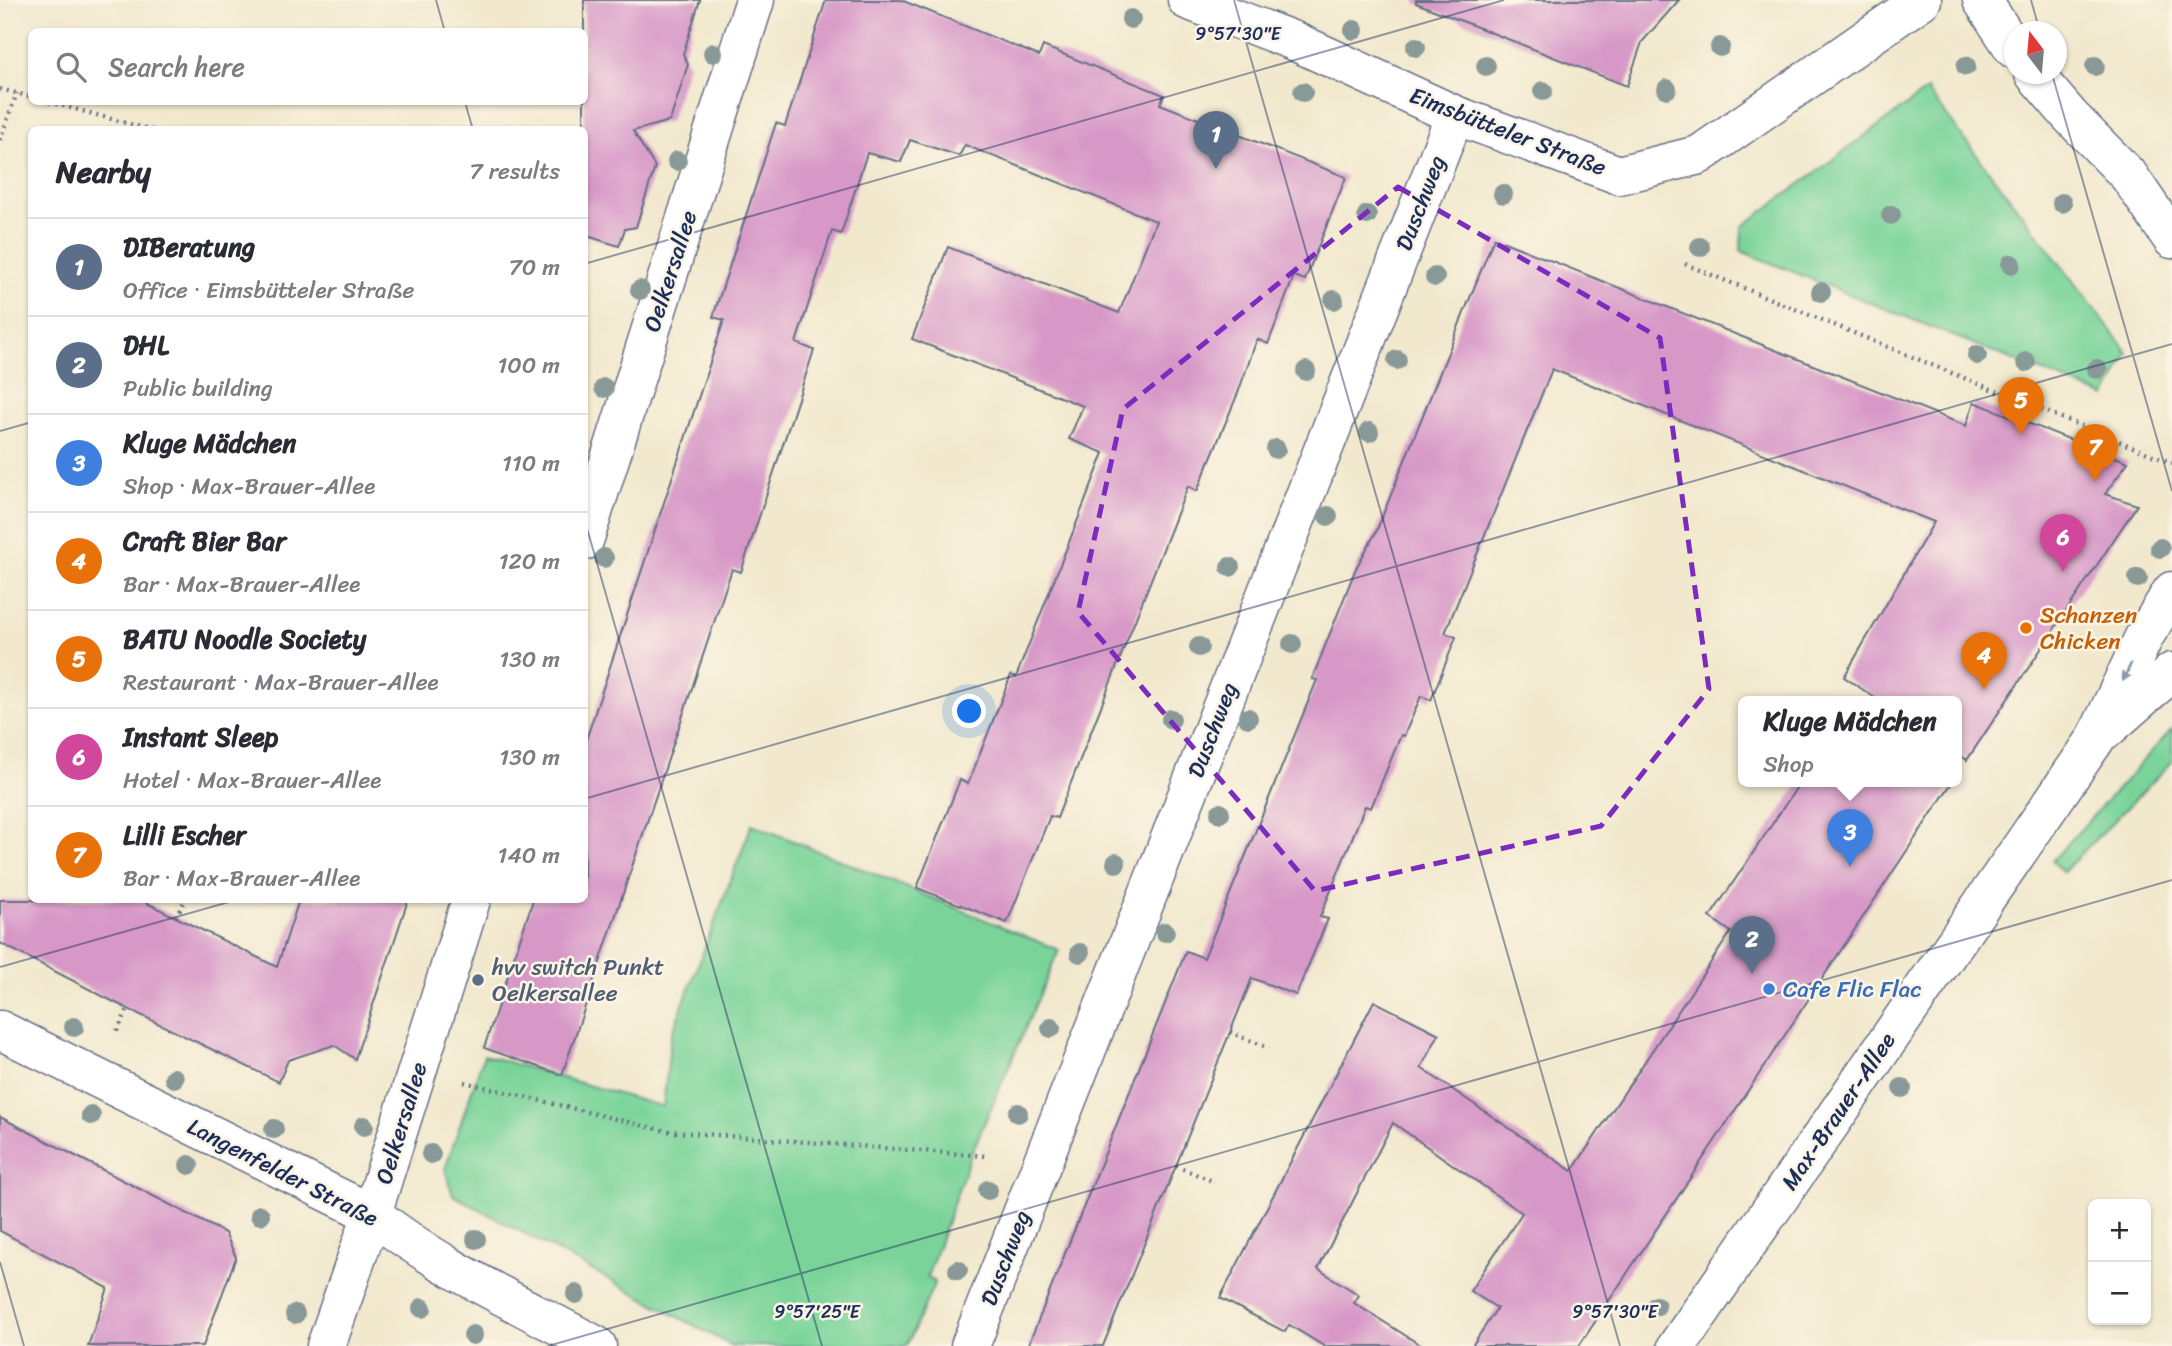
<!DOCTYPE html>
<meta charset="utf-8">
<style>
:root{--surface:#fff;--page:#f2f2f3;--text:#2b2b33;--muted:#7c7c81;--line:#e1e1e2;--accent:#7c3aed}
body{margin:0;font-family:Sriracha,sans-serif;background:var(--page);color:var(--text)}
.controls{position:absolute;right:21px;bottom:21px;display:grid;overflow:hidden;border-radius:10px;box-shadow:0 2px 5px #0004}
.controls button{width:63px;height:63px;display:grid;place-items:center;padding:0;border:0;border-bottom:2px solid var(--line);background:var(--surface);color:var(--text);font:35px sans-serif}
.compass{position:absolute;left:2004px;top:21px;width:63px;height:63px;border-radius:50%;background:var(--surface);box-shadow:0 2px 5px #0004;rotate:344deg}
.you{position:absolute;left:970px;top:712px;width:24px;height:24px;margin:-18px;border:5px solid #fff;border-radius:50%;background:#1a73e8;box-shadow:0 0 0 10px #1a73e833}
.badge{display:grid;place-items:center;width:46px;height:46px;border-radius:50%;background:var(--accent);color:#fff;font-size:23px;font-weight:700}
.pin{position:absolute;translate:-50% -58px;filter:drop-shadow(0 2px 4px #0008)}
.pin::after{content:'';position:absolute;top:37px;width:24px;height:21px;background:inherit;clip-path:polygon(0 0,100% 0,50% 100%)}
.popup{position:absolute;left:1738px;top:696px;width:224px;height:91px;box-sizing:border-box;display:grid;place-content:center;border-radius:10px;background:var(--surface);filter:drop-shadow(0 2px 5px #0005);font-size:23px;white-space:nowrap;color:var(--muted)}
.popup b{font-size:26px;color:var(--text)}
.popup::after{content:'';position:absolute;left:50%;top:100%;margin-left:-14px;border:14px solid transparent;border-top-color:var(--surface)}
.list{margin:0;padding:0;list-style:none}
h2{display:flex;justify-content:space-between;align-items:center;height:91px;margin:0;padding:0 28px;font-size:30px}
h2 small{font-size:23px;font-weight:400;color:var(--muted)}
.list li{display:grid;grid-template-columns:46px 1fr auto;gap:21px;align-items:center;box-sizing:border-box;height:98px;padding:0 28px;border-top:2px solid var(--line)}
.list b{display:block;font-size:26px;white-space:nowrap}
.list p{margin:0;font-size:23px;white-space:nowrap;color:var(--muted)}
.list em{font-size:23px;font-style:normal;color:var(--muted)}
.icon{flex:none;width:38px;height:38px;fill:none;stroke:currentColor;stroke-width:2;stroke-linecap:round;stroke-linejoin:round}
.map{position:relative;flex:none;width:2172px;height:1346px;overflow:hidden}
.search{position:absolute;background:var(--surface);box-shadow:0 2px 5px #0004;left:28px;top:28px;width:560px;height:77px;display:flex;align-items:center;gap:18px;box-sizing:border-box;padding:0 24px;border-radius:10px;color:var(--muted);font-size:26px}
.panel{position:absolute;background:var(--surface);box-shadow:0 2px 5px #0004;left:28px;top:126px;width:560px;height:777px;border-radius:10px}
.map>svg:first-child{display:block}
</style>
<div class="map">
<svg width="2172" height="1346" viewBox="0 0 2172 1346">
<rect width="100%" height="100%" fill="#fcf5e5"/>
<filter id="ink" filterUnits="userSpaceOnUse"><feTurbulence type="fractalNoise" baseFrequency=".0143" numOctaves="2"/><feDisplacementMap in="SourceGraphic" scale="14" xChannelSelector="R" yChannelSelector="G"/><feConvolveMatrix kernelMatrix="1 2 1 2 8 2 1 2 1" color-interpolation-filters="sRGB"/></filter>
<filter id="wash" filterUnits="userSpaceOnUse"><feTurbulence type="fractalNoise" baseFrequency=".00686" numOctaves="4" result="noise"/><feDisplacementMap in="SourceGraphic" scale="28" xChannelSelector="R" yChannelSelector="G"/><feGaussianBlur stdDeviation="1.57" result="paint"/><feColorMatrix in="noise" values="0 0 0 0 0 0 0 0 0 0 0 0 0 0 0 0 0 1.4 0 .05"/><feComposite in="paint" operator="in"/></filter>
<g filter="url(#wash)">
<rect width="100%" height="100%" fill="#f1e8cd"/>
<g fill="#7ad49a" stroke="#4a827c" stroke-width="2">
<polygon points="1927,90 2128,353 2106,397 1741,251 1742,227"/>
<polygon points="2172,729 2172,762 2063,872 2052,861"/>
<polygon points="752,824 1059,950 971,1154 927,1277 935,1282 907,1346 732,1346 453,1195 445,1169 484,1055 663,1107 671,1036"/>
</g>
<g id="blocks">
<g fill="#d797c7">
<polygon points="584,0 700,0 683,54 688,64 670,121 633,131 655,167 636,227 625,229 619,246 584,235"/>
<polygon points="826,0 901,0 1039,56 1043,46 1164,95 1160,104 1346,177 1305,280 1294,276 1268,344 1257,339 1238,393 1197,491 1188,486 1057,818 1050,816 1007,923 917,888 960,780 968,784 1011,675 1016,677 1104,453 1069,439 1083,406 912,339 948,247 1119,313 1156,221 965,145 959,156 910,140 901,162 867,153 841,234 832,231 796,343 814,350 741,572 732,569 562,1075 484,1048 533,900 584,900 584,746 724,320 713,317 776,123 785,126"/>
<polygon points="1416,0 1679,0 1642,42 1627,86 1416,3"/>
<polygon points="1494,238 1966,426 1974,402 2128,462 2105,494 2137,505 1967,760 1957,753 1957,701 1880,701 1844,677 1934,522 1552,369 1445,633 1456,637 1431,700 1421,696 1404,736 1401,735 1371,808 1365,806 1320,917 1328,919 1296,995 1252,978 1103,1346 1028,1346 1186,951 1204,958 1317,680 1312,679 1356,568 1376,532"/>
<polygon points="1801,781 1953,781 1579,1346 1472,1346 1497,1308 1470,1291 1522,1213 1393,1123 1318,1269 1359,1295 1354,1303 1422,1346 1324,1346 1289,1325 1285,1332 1220,1298 1374,1001 1439,1034 1421,1068 1572,1171 1731,932 1710,917"/>
<polygon points="0,900 141,900 277,967 299,900 408,900 355,1059 334,1045 288,1060 279,1082 114,1002 0,943"/>
<polygon points="0,1117 225,1233 236,1257 203,1346 88,1346 108,1288 0,1231"/>
</g>
</g>
</g>
<g filter="url(#ink)">
<use href="#blocks" fill-opacity="0" stroke="#667085" stroke-width="2"/>
<g fill="none" stroke-linecap="round" stroke-linejoin="round">
<defs>
<g id="minor">
<polyline points="1187,0 1294,41 1455,115 1619,175 1699,155 1922,0"/>
<polyline points="1982,0 2014,49"/>
<polyline points="2034,74 2070,116 2129,176 2172,239"/>
<polyline points="584,541 755,0"/>
<path d="M 0,1030 L 372,1214 C 440,1268 521,1305 597,1346"/>
<polyline points="326,1346 372,1214 471,900"/>
<polyline points="970,1346 1455,115"/>
</g>
<g id="major">
<polyline points="2107,729 2172,672"/>
<polyline points="1677,1346 2095,740 2144,637 2172,591"/>
</g>
</defs>
<use href="#minor" stroke="#667085" stroke-width="41"/>
<use href="#major" stroke="#667085" stroke-width="41"/>
<g stroke="#667085" stroke-width="4.5" stroke-dasharray="2 5" stroke-linecap="butt">
<polyline points="0,89 32,97"/>
<polyline points="49,102 152,130"/>
<polyline points="0,140 17,93"/>
<polyline points="1685,264 2172,463"/>
<polyline points="176,917 185,900"/>
<polyline points="117,1031 128,1009"/>
<polyline points="1230,1032 1269,1048"/>
<polyline points="464,1082 665,1131 986,1156"/>
<polyline points="1176,1166 1215,1182"/>
</g>
<use href="#minor" stroke="#fff" stroke-width="38"/>
<use href="#major" stroke="#fff" stroke-width="38"/>
</g>
<g fill="#889998">
<circle cx="1131" cy="19" r="10"/>
<circle cx="1354" cy="30" r="10"/>
<circle cx="1416" cy="47" r="10"/>
<circle cx="1720" cy="47" r="10"/>
<circle cx="713" cy="53" r="10"/>
<circle cx="1486" cy="66" r="10"/>
<circle cx="1966" cy="66" r="10"/>
<circle cx="2095" cy="66" r="10"/>
<circle cx="1667" cy="89" r="10"/>
<circle cx="1543" cy="91" r="10"/>
<circle cx="1303" cy="92" r="10"/>
<circle cx="677" cy="161" r="10"/>
<circle cx="1503" cy="194" r="10"/>
<circle cx="2062" cy="203" r="10"/>
<circle cx="1367" cy="215" r="10"/>
<circle cx="1891" cy="215" r="10"/>
<circle cx="1700" cy="247" r="10"/>
<circle cx="2011" cy="264" r="10"/>
<circle cx="1435" cy="277" r="10"/>
<circle cx="640" cy="290" r="10"/>
<circle cx="1821" cy="292" r="10"/>
<circle cx="1334" cy="300" r="10"/>
<circle cx="1977" cy="355" r="10"/>
<circle cx="1397" cy="360" r="10"/>
<circle cx="2026" cy="362" r="10"/>
<circle cx="2097" cy="369" r="10"/>
<circle cx="1306" cy="371" r="10"/>
<circle cx="604" cy="388" r="10"/>
<circle cx="1369" cy="432" r="10"/>
<circle cx="1276" cy="449" r="10"/>
<circle cx="1328" cy="516" r="10"/>
<circle cx="2160" cy="548" r="10"/>
<circle cx="604" cy="558" r="10"/>
<circle cx="1230" cy="567" r="10"/>
<circle cx="2138" cy="578" r="10"/>
<circle cx="1292" cy="644" r="10"/>
<circle cx="1199" cy="647" r="10"/>
<circle cx="1248" cy="718" r="10"/>
<circle cx="1171" cy="719" r="10"/>
<circle cx="1220" cy="813" r="10"/>
<circle cx="1116" cy="863" r="10"/>
<circle cx="1165" cy="932" r="10"/>
<circle cx="1080" cy="953" r="10"/>
<circle cx="74" cy="1027" r="10"/>
<circle cx="1051" cy="1028" r="10"/>
<circle cx="174" cy="1078" r="10"/>
<circle cx="1902" cy="1088" r="10"/>
<circle cx="1018" cy="1113" r="10"/>
<circle cx="91" cy="1115" r="10"/>
<circle cx="364" cy="1126" r="10"/>
<circle cx="274" cy="1129" r="10"/>
<circle cx="431" cy="1154" r="10"/>
<circle cx="189" cy="1165" r="10"/>
<circle cx="988" cy="1190" r="10"/>
<circle cx="260" cy="1215" r="10"/>
<circle cx="476" cy="1239" r="10"/>
<circle cx="958" cy="1270" r="10"/>
<circle cx="576" cy="1294" r="10"/>
<circle cx="1656" cy="1306" r="10"/>
<circle cx="422" cy="1308" r="10"/>
<circle cx="295" cy="1314" r="10"/>
<circle cx="473" cy="1335" r="10"/>
</g>
<defs><path id="oneway-solid" d="M-6-.8H1V-3.2L6.5 0L1 3.2V.8H-6Z" transform="scale(1.75)"/></defs>
<use fill="#8d97ae" href="#oneway-solid" transform="translate(2127 672) rotate(115)"/>
</g>
<path fill="none" stroke="#7b2cbf" stroke-width="5" stroke-dasharray="14 9" stroke-linejoin="round" d="M 1398,187 L 1660,338 L 1709,689 L 1601,826 L 1315,891 L 1078,612 L 1123,409 Z"/>
<path fill="none" stroke="#1b2f5e" stroke-width="2" stroke-opacity="0.45" d="M 436,0 L 445,32M 1234,0 L 1620,1346M 2031,0 L 2040,32M 2052,74 L 2172,491M 465,102 L 473,130M 584,264 L 1504,0M 0,431 L 32,422M 584,518 L 822,1346M 584,799 L 2172,344M 0,967 L 236,900M 0,1262 L 24,1346M 548,1346 L 2172,880"/>
<circle fill="#e8710a" stroke="#fcf5e5" stroke-width="2.5" cx="2026" cy="628" r="7"/>
<circle fill="#5c6f8a" stroke="#fcf5e5" stroke-width="2.5" cx="478" cy="980" r="7"/>
<circle fill="#3f7fe0" stroke="#fcf5e5" stroke-width="2.5" cx="1769" cy="989" r="7"/>
<g text-anchor="middle" stroke-width="5" stroke-linejoin="round" paint-order="stroke">
<g font-size="23" fill="#1b2f5e" stroke="#fcf5e5">
<text transform="translate(1508 131) rotate(21)" y="8">Eimsbütteler Straße</text>
<text transform="translate(1420 203) rotate(-69)" y="8">Duschweg</text>
<text transform="translate(670 271) rotate(-72)" y="8">Oelkersallee</text>
<text transform="translate(1212 730) rotate(-69)" y="8">Duschweg</text>
<text transform="translate(1838 1111) rotate(-56)" y="8">Max-Brauer-Allee</text>
<text transform="translate(401 1123) rotate(-73)" y="8">Oelkersallee</text>
<text transform="translate(283 1172) rotate(27)" y="8">Langenfelder Straße</text>
<text transform="translate(1005 1258) rotate(-69)" y="8">Duschweg</text>
</g>
<g font-size="23" fill="#c56008" stroke="#fcf5e5" text-anchor="start">
<text x="2040" y="623">Schanzen<tspan x="2040" dy="26">Chicken</tspan></text>
</g>
<g font-size="23" fill="#4e5e75" stroke="#fcf5e5" text-anchor="start">
<text x="492" y="975">hvv switch Punkt<tspan x="492" dy="26">Oelkersallee</tspan></text>
</g>
<g font-size="23" fill="#366cbe" stroke="#fcf5e5" text-anchor="start">
<text x="1783" y="997">Cafe Flic Flac</text>
</g>
</g>
<g font-size="18" text-anchor="middle" fill="#1b2f5e" stroke="#fcf5e5" stroke-width="5" stroke-linejoin="round" paint-order="stroke">
<text x="1238" y="40">9°57'30"E</text>
<text x="817" y="1318">9°57'25"E</text>
<text x="1615" y="1318">9°57'30"E</text>
</g>
</svg>
<div class="controls">
<button>+</button>
<button>−</button>
</div>
<svg class="compass" viewBox="-18 -18 36 36"><path d="M0-13l5 13h-10z" fill="#e53935"/><path d="M0 13l5-13h-10z" fill="#7c7c81"/></svg>
<div class="you"></div>
<div class="pin badge" style="left:1216px;top:169px;background:#5c6f8a">1</div>
<div class="pin badge" style="left:1752px;top:974px;background:#5c6f8a">2</div>
<div class="pin badge" style="left:1850px;top:867px;background:#3f7fe0">3</div>
<div class="popup"><b>Kluge Mädchen</b>Shop</div>
<div class="pin badge" style="left:1984px;top:690px;background:#e8710a">4</div>
<div class="pin badge" style="left:2021px;top:435px;background:#e8710a">5</div>
<div class="pin badge" style="left:2063px;top:572px;background:#d1479c">6</div>
<div class="pin badge" style="left:2095px;top:482px;background:#e8710a">7</div>
<div class="search"><svg class="icon" aria-label="search" viewBox="0 0 24 24"><circle cx="10" cy="10" r="6"/><path d="M15 15l6 6"/></svg>Search here</div>
<section class="panel">
<h2>Nearby<small>7 results</small></h2>
<ul class="list">
<li><span class="badge" style="background:#5c6f8a">1</span><div><b>DIBeratung</b><p>Office · Eimsbütteler Straße</p></div><em>70 m</em></li>
<li><span class="badge" style="background:#5c6f8a">2</span><div><b>DHL</b><p>Public building</p></div><em>100 m</em></li>
<li><span class="badge" style="background:#3f7fe0">3</span><div><b>Kluge Mädchen</b><p>Shop · Max-Brauer-Allee</p></div><em>110 m</em></li>
<li><span class="badge" style="background:#e8710a">4</span><div><b>Craft Bier Bar</b><p>Bar · Max-Brauer-Allee</p></div><em>120 m</em></li>
<li><span class="badge" style="background:#e8710a">5</span><div><b>BATU Noodle Society</b><p>Restaurant · Max-Brauer-Allee</p></div><em>130 m</em></li>
<li><span class="badge" style="background:#d1479c">6</span><div><b>Instant Sleep</b><p>Hotel · Max-Brauer-Allee</p></div><em>130 m</em></li>
<li><span class="badge" style="background:#e8710a">7</span><div><b>Lilli Escher</b><p>Bar · Max-Brauer-Allee</p></div><em>140 m</em></li>
</ul>
</section>
</div>
